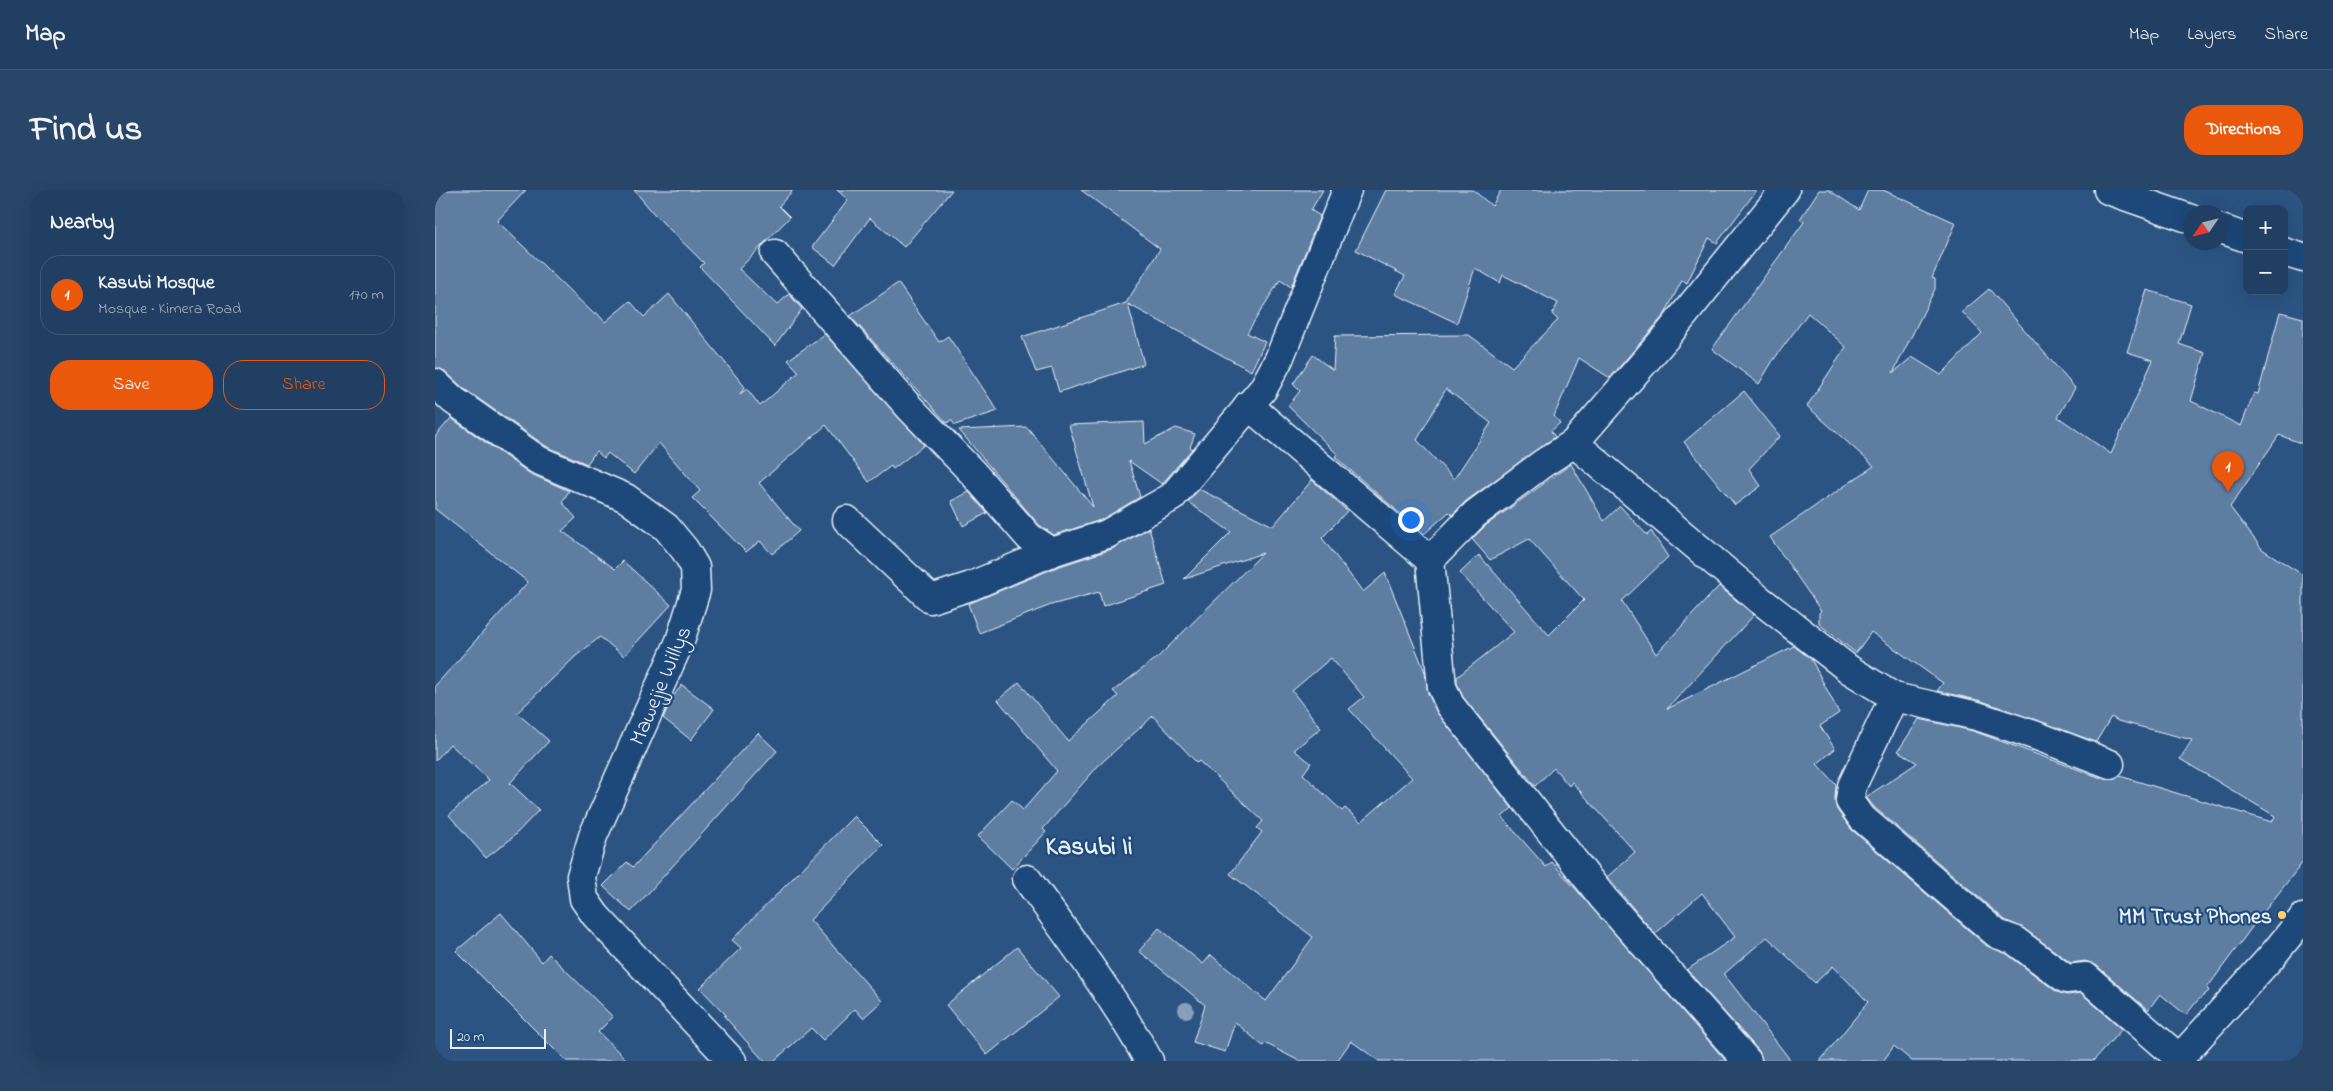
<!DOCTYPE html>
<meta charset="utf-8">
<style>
:root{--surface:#203f62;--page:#284668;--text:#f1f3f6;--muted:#a2afbe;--line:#3d5877;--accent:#ea580c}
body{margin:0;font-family:"Indie Flower",sans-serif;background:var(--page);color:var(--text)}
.controls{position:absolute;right:15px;top:15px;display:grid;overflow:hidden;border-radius:10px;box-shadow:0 5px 20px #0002}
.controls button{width:45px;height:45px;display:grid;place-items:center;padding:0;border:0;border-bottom:1px solid var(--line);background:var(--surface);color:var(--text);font:25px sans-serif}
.compass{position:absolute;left:1748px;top:15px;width:45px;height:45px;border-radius:50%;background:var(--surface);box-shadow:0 5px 20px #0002;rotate:235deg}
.scale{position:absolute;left:15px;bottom:12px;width:96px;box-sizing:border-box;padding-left:5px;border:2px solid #e8f1f8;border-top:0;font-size:14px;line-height:18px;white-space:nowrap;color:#e8f1f8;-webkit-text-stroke:4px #1f4a7a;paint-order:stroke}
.you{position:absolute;left:975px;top:329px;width:18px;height:18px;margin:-12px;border:4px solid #fff;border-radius:50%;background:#1a73e8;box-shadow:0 0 0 8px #1a73e833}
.badge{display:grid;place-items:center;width:32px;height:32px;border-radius:50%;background:var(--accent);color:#fff;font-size:16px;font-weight:700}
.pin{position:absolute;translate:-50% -41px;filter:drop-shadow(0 1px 2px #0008)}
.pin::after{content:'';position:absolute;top:26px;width:18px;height:15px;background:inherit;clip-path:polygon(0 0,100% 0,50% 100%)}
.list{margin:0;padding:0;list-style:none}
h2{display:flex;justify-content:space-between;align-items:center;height:65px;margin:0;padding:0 20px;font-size:21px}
h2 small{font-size:16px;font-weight:400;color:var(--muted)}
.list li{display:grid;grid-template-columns:32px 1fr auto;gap:15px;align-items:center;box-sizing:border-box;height:80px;margin:0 10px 10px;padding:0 10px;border:1px solid var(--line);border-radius:20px}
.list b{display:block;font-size:19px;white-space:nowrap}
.list p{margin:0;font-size:16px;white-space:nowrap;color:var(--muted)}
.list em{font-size:16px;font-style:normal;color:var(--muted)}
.actions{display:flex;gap:10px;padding:15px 20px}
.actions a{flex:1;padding:11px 0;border:1px solid var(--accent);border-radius:20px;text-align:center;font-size:18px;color:var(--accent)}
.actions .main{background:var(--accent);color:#fff}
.map{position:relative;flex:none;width:1868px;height:871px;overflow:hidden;border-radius:20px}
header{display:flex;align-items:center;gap:30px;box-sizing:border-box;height:70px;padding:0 25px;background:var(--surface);border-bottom:1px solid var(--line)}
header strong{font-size:24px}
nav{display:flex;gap:28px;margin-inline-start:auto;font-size:18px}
.intro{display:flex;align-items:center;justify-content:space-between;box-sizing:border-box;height:120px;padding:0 30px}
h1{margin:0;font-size:35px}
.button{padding:12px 22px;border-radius:20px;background:var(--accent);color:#fff;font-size:18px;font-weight:700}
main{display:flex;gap:30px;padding:0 30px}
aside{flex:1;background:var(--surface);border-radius:20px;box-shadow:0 5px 20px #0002}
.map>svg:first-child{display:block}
</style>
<header>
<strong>Map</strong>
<nav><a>Map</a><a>Layers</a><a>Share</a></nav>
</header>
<div class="intro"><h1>Find us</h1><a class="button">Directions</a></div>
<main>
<aside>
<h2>Nearby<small></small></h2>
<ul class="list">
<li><span class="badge">1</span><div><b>Kasubi Mosque</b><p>Mosque · Kimera Road</p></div><em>170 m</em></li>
</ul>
<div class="actions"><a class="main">Save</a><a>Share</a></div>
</aside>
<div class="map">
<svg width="1868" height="871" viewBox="0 0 1868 871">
<rect width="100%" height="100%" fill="#2b5482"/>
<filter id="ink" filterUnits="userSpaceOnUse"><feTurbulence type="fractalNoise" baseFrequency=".02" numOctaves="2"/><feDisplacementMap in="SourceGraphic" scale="10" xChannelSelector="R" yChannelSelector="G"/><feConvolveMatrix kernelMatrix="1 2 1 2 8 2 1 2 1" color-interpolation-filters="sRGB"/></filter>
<g filter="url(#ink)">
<g fill="#5d7da1" stroke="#e8f1f8" fill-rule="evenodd">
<polygon points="0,0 91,0 62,31 159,124 161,122 170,132 195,111 209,127 234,104 310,197 305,204 312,199 325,216 364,182 353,170 390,144 489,255 458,279 456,276 434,292 391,235 324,293 364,341 337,364 325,351 311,362 257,308 265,301 224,253 199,284 173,263 169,268 161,261 152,274 111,256 28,198 10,181 0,178"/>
<polygon points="199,0 358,0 344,16 355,27 304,79 342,115 354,104 367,119 340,156 265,77 269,73 220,25"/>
<polygon points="402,0 517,0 469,57 435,28 400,75 377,57 413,10"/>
<polygon points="646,0 888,0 876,20 885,26 856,97 845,90 812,143 830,152 816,181 693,114 709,174 624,202 617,178 601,182 587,147 691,113 725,59"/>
<path d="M 951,0 L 1038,0 L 1057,16 L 1066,0 L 1322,0 L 1282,53 L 1274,48 L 1252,93 L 1247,90 L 1230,124 L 1175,188 L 1144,168 L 1119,226 L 1125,233 L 1116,241 L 1120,247 L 1031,311 L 1017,325 L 1014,322 L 989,344 L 900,267 L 903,265 L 853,216 L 865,201 L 858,194 L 878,165 L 898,180 L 900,146 L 1034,145 L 1077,177 L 1123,130 L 1117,124 L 1123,113 L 1068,85 L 1065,93 L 1040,78 L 1022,133 L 960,104 L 970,86 L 921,60 ZM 1011,199 L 1056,233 L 1019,289 L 982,250 Z"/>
<polygon points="1384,0 1394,0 1424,20 1433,0 1448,0 1521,33 1497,88 1500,89 1500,99 1458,183 1477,167 1506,185 1547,143 1527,122 1554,99 1640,198 1623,227 1676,264 1718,170 1692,162 1712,100 1756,114 1744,154 1770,163 1756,211 1806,236 1819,203 1823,204 1845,122 1868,128 1868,254 1844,245 1795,317 1827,359 1868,385 1868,672 1820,733 1772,798 1774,801 1762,811 1751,825 1725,804 1713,820 1661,775 1650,771 1636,773 1588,738 1570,730 1439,617 1431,607 1482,573 1463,561 1484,529 1538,541 1669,589 1678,589 1685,586 1837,632 1840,626 1745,569 1757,550 1683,531 1676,527 1661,552 1547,511 1502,501 1508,493 1436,442 1421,463 1384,434 1384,423 1386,421 1335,347 1439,276 1372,216 1411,157 1373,123 1337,172 1324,194 1277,159 1369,32 1365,29"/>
<polygon points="463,93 504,152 513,146 563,221 520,235 516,230 512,233 415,126"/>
<polygon points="1309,201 1345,246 1314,279 1326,296 1300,315 1249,252"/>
<polygon points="16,228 94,283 134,301 127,312 141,328 127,341 180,379 188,371 236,415 189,466 165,447 141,466 82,523 114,551 75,593 104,620 77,648 51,668 14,625 54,590 15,554 0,571 0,496 93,392 0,319 0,247"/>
<polygon points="709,232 710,254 741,238 760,244 755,257 757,259 727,294 694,271 705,307 666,330 619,345 604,335 524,240 592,237 658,317 634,235"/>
<polygon points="1136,274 1169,331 1185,316 1212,345 1216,341 1233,367 1187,411 1221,464 1284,396 1319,425 1232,519 1359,456 1376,469 1404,523 1385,536 1400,559 1382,574 1401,595 1400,609 1402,620 1417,640 1552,756 1572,764 1622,802 1633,805 1646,803 1687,839 1658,871 1477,871 1459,856 1448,871 1385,871 1433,812 1398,776 1380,793 1332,747 1289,784 1356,871 1327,871 1324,861 1252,780 1300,747 1267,703 1220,744 1172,687 1200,662 1137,592 1134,596 1119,578 1100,596 1028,507 1022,493 1022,487 1079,442 1025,383 1044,365 1114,445 1149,410 1094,349 1055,370 1037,349 1050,336"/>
<path d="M 877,290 L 912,321 L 887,348 L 928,402 L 950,383 L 990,482 L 993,503 L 1001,521 L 1077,618 L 1067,627 L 1111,677 L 1117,672 L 1291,871 L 944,871 L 916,851 L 902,871 L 864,871 L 830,853 L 828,856 L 800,832 L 790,862 L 758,852 L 770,815 L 704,761 L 724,738 L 768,774 L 776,765 L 831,811 L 878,747 L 795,684 L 827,642 L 822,638 L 828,631 L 764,571 L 762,573 L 718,526 L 663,576 L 608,639 L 611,642 L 577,679 L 543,646 L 577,610 L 588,620 L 622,581 L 563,510 L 584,492 L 633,551 L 683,506 L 678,501 L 723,467 L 828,363 L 749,389 L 796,342 L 753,312 L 764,299 L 838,336 ZM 896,468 L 929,507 L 914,519 L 977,588 L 926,632 L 910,618 L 907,621 L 868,584 L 876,573 L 859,560 L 886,538 L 857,501 Z"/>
<polygon points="534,302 552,323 528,336 516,311"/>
<polygon points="714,338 731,395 668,416 664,402 616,415 544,443 533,414 622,377 677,359"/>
<polygon points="247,495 279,519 256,550 228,528 237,508"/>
<polygon points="323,543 342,561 196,722 168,696 192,672 198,677"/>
<polygon points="419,626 448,655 375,730 447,811 428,828 420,819 388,850 376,838 339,871 329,871 289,826 291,825 265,798 306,758 297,750"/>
<polygon points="66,723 107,772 114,764 178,827 163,842 193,871 131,871 21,761"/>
<polygon points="582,757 624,807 552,865 511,815"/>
</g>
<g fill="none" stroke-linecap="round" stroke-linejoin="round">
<defs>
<g id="minor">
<polyline points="1673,0 1756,29"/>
<polyline points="1786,39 1812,48"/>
<polyline points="1849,62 1868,68"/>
<polyline points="340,64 475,218 538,283 594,347 617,362 672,344 737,307 828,199 844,169 912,0"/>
<polyline points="0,193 18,210 103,270 191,308 231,337 250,360 260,377 261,400 245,451 158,646 146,686 149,709 161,726 297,871"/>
<polyline points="813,215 995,370 1007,497 1015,515 1169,709 1312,871"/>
<polyline points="1139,253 1325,410 1415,480 1459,507 1542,526 1602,546 1675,574"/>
<polyline points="412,330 496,409 536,396 617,362"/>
<polyline points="995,370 1040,324 1107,274 1139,253 1232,146 1350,0"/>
<polyline points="1459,507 1417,596 1415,611 1427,628 1562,744 1579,750 1631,789 1651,787 1744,868"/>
<path d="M 592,689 C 635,748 679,807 714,871"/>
<polyline points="1742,871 1837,766 1868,728"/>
</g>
</defs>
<use href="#minor" stroke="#e8f1f8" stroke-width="31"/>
<use href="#minor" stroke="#1f4a7a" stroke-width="28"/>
</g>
<circle fill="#869fbb" cx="751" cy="820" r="8"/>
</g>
<circle fill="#ffd166" stroke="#1f4a7a" stroke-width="2" cx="1847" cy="725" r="5"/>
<g text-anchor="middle" stroke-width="4.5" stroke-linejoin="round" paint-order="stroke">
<g font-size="22" fill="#e8f1f8" stroke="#1f4a7a">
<text transform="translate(224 495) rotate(-67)" y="8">Mawejje Willys</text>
</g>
<g font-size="22" font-weight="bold" fill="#e8f1f8" stroke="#1f4a7a" text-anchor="end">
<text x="1837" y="733">MM Trust Phones</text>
</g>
<g font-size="25" font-weight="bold" fill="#e8f1f8" stroke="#1f4a7a">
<text x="654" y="664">Kasubi Ii</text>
</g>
</g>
</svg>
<div class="controls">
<button>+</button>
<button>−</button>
</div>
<svg class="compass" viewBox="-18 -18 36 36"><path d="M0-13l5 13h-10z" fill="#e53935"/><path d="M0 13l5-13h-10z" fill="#a2afbe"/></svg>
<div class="scale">20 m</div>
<div class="you"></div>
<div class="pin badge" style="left:1793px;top:302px">1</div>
</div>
</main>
